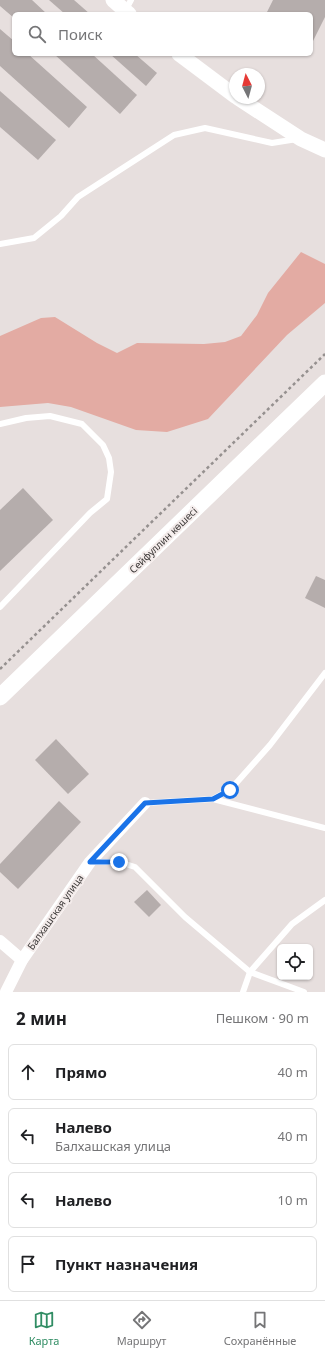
<!DOCTYPE html>
<html lang="ru">
<meta charset="utf-8">
<style>
:root{--surface:#fff;--page:#f6f6f6;--text:#202124;--muted:#757577;--line:#e0e0e0;--accent:#318d64}
body{margin:0;font-family:"Noto Sans",sans-serif;background:var(--page);color:var(--text)}
.controls{position:absolute;right:12px;bottom:12px;display:grid;overflow:hidden;border-radius:6px;box-shadow:0 1px 3px #0004}
.controls button{width:36px;height:36px;display:grid;place-items:center;padding:0;border:0;border-bottom:1px solid var(--line);background:var(--surface);color:var(--text);font:20px sans-serif}
.compass{position:absolute;left:229px;top:68px;width:36px;height:36px;border-radius:50%;background:var(--surface);box-shadow:0 1px 3px #0004;rotate:354deg}
.stop{position:absolute;width:12px;height:12px;margin:-9px;border:3px solid #1a73e8;border-radius:50%;background:#fff}
.stop.end{background:#1a73e8;border-color:#fff;box-shadow:0 1px 4px #0008}
.list{margin:0;padding:0;list-style:none}
h2{display:flex;justify-content:space-between;align-items:center;height:52px;margin:0;padding:0 16px;font-size:17px}
h2 small{font-size:13px;font-weight:400;color:var(--muted)}
.list li{display:grid;grid-template-columns:26px 1fr auto;gap:12px;align-items:center;box-sizing:border-box;height:56px;margin:0 8px 8px;padding:0 8px;border:1px solid var(--line);border-radius:6px}
.list b{display:block;font-size:15px;white-space:nowrap}
.list p{margin:0;font-size:13px;white-space:nowrap;color:var(--muted)}
.list em{font-size:13px;font-style:normal;color:var(--muted)}
.icon{flex:none;width:22px;height:22px;fill:none;stroke:currentColor;stroke-width:2;stroke-linecap:round;stroke-linejoin:round}
.map{position:relative;flex:none;width:325px;height:992px;overflow:hidden}
.search{position:absolute;background:var(--surface);box-shadow:0 1px 3px #0004;left:12px;right:12px;top:12px;height:44px;display:flex;align-items:center;gap:10px;box-sizing:border-box;padding:0 14px;border-radius:6px;color:var(--muted);font-size:15px}
.sheet{height:308px;background:var(--surface)}
nav{display:flex;justify-content:space-around;align-items:center;box-sizing:border-box;height:56px;border-top:1px solid var(--line);background:var(--surface);font-size:11px;color:var(--muted)}
nav a{display:grid;justify-items:center;gap:2px}
nav .on{color:var(--accent)}
.map>svg:first-child{display:block}
</style>
<div class="map">
<svg width="325" height="992" viewBox="0 0 325 992">
<rect width="100%" height="100%" fill="#e7dfde"/>
<polygon fill="#e3aba3" points="301,252 325,264 325,303 287,335 208,419 167,432 136,430 71,407 48,403 0,407 0,336 41,318 55,317 97,343 117,353 137,343 204,344 225,342 241,336 257,315 268,293"/>
<g fill="#b5adac">
<polygon points="0,0 32,0 47,14 14,14 14,18 0,6"/>
<polygon points="49,0 74,0 90,14 65,14"/>
<polygon points="273,0 325,0 325,17 311,45 311,14 266,14"/>
<polygon points="0,29 14,41 14,54 28,54 87,107 69,128 0,66"/>
<polygon points="54,54 92,54 137,95 120,114"/>
<polygon points="110,54 135,54 157,73 146,86"/>
<polygon points="0,91 56,140 38,160 0,127"/>
<polygon points="23,488 53,520 0,571 0,510"/>
<polygon points="316,576 325,580 325,608 305,598"/>
<polygon points="56,739 89,774 68,794 35,760"/>
<polygon points="59,801 81,822 18,889 0,872 0,864"/>
<polygon points="147,890 161,905 149,917 134,902"/>
</g>
<g fill="none" stroke-linecap="round" stroke-linejoin="round">
<polyline stroke="#95908f" stroke-width="2.5" stroke-dasharray="3 3" stroke-linecap="butt" points="0,669 325,354"/>
<g stroke="#fff" stroke-width="6">
<polyline points="125,11 131,0"/>
<polyline points="0,244 34,238 61,216 78,197 174,135 205,128 272,143 297,139"/>
<polyline points="0,424 26,418 50,416 82,424 103,445 109,458 111,472 107,499 90,513 0,607"/>
<polyline points="213,799 325,828"/>
<polyline points="145,803 213,799 230,790 270,745 325,673"/>
<polyline points="91,862 119,862 135,867 185,917 250,972 304,992"/>
<polyline points="243,992 250,972 292,924 325,900"/>
</g>
<g stroke="#fff" stroke-width="12">
<polyline points="0,941 22,960"/>
<polyline points="6,992 22,960 90,862 145,803"/>
</g>
<g stroke="#fff" stroke-width="15">
<polyline points="113,0 129,14"/>
<polyline points="179,54 235,96"/>
<polyline points="238,98 301,139 325,150"/>
</g>
<polyline stroke="#fff" stroke-width="17" points="0,697 325,383"/>
</g>
<g fill="none" stroke-linecap="round" stroke-linejoin="round">
<polyline stroke="#1a73e8" stroke-width="5" points="119,862 90,862 145,803 213,799 230,790"/>
</g>
<g text-anchor="middle" stroke-width="4" stroke-linejoin="round" paint-order="stroke">
<g font-size="10" fill="#3b3837" stroke="#f4eceb">
<text transform="translate(163 540) rotate(-44)" y="4">Сейфуллин көшесі</text>
<text transform="translate(55 912) rotate(-55)" y="4">Балхашская улица</text>
</g>
</g>
</svg>
<div class="controls">
<button><svg class="icon" aria-label="locate" viewBox="0 0 24 24"><circle cx="12" cy="12" r="6"/><path d="M12 2v4M12 18v4M2 12h4M18 12h4"/></svg></button>
</div>
<svg class="compass" viewBox="-18 -18 36 36"><path d="M0-13l5 13h-10z" fill="#e53935"/><path d="M0 13l5-13h-10z" fill="#757577"/></svg>
<div class="stop" style="left:230px;top:790px"></div>
<div class="stop end" style="left:119px;top:862px"></div>
<div class="search"><svg class="icon" aria-label="search" viewBox="0 0 24 24"><circle cx="10" cy="10" r="6"/><path d="M15 15l6 6"/></svg>Поиск</div>
</div>
<section class="sheet">
<h2>2 мин<small>Пешком · 90 m</small></h2>
<ul class="list">
<li><svg class="icon" aria-label="ahead" viewBox="0 0 24 24"><path d="M12 20V5M6 11l6-6 6 6"/></svg><div><b>Прямо</b></div><em>40 m</em></li>
<li><svg class="icon" aria-label="left" viewBox="0 0 24 24"><path d="M17 20v-9H6M10 6l-5 5 5 5"/></svg><div><b>Налево</b><p>Балхашская улица</p></div><em>40 m</em></li>
<li><svg class="icon" aria-label="left" viewBox="0 0 24 24"><path d="M17 20v-9H6M10 6l-5 5 5 5"/></svg><div><b>Налево</b></div><em>10 m</em></li>
<li><svg class="icon" aria-label="arrive" viewBox="0 0 24 24"><path d="M6 21V4h12l-3 4 3 4H6"/></svg><div><b>Пункт назначения</b></div></li>
</ul>
</section>
<nav>
<a class="on"><svg class="icon" aria-label="map" viewBox="0 0 24 24"><path d="M3 6l6-2 6 2 6-2v14l-6 2-6-2-6 2zM9 4v14M15 6v14"/></svg>Карта</a>
<a><svg class="icon" aria-label="directions" viewBox="0 0 24 24"><path d="M12 3l9 9-9 9-9-9zM9 14v-3h6M13 9l2 2-2 2"/></svg>Маршрут</a>
<a><svg class="icon" aria-label="saved" viewBox="0 0 24 24"><path d="M7 4h10v16l-5-4-5 4z"/></svg>Сохранённые</a>
</nav>
